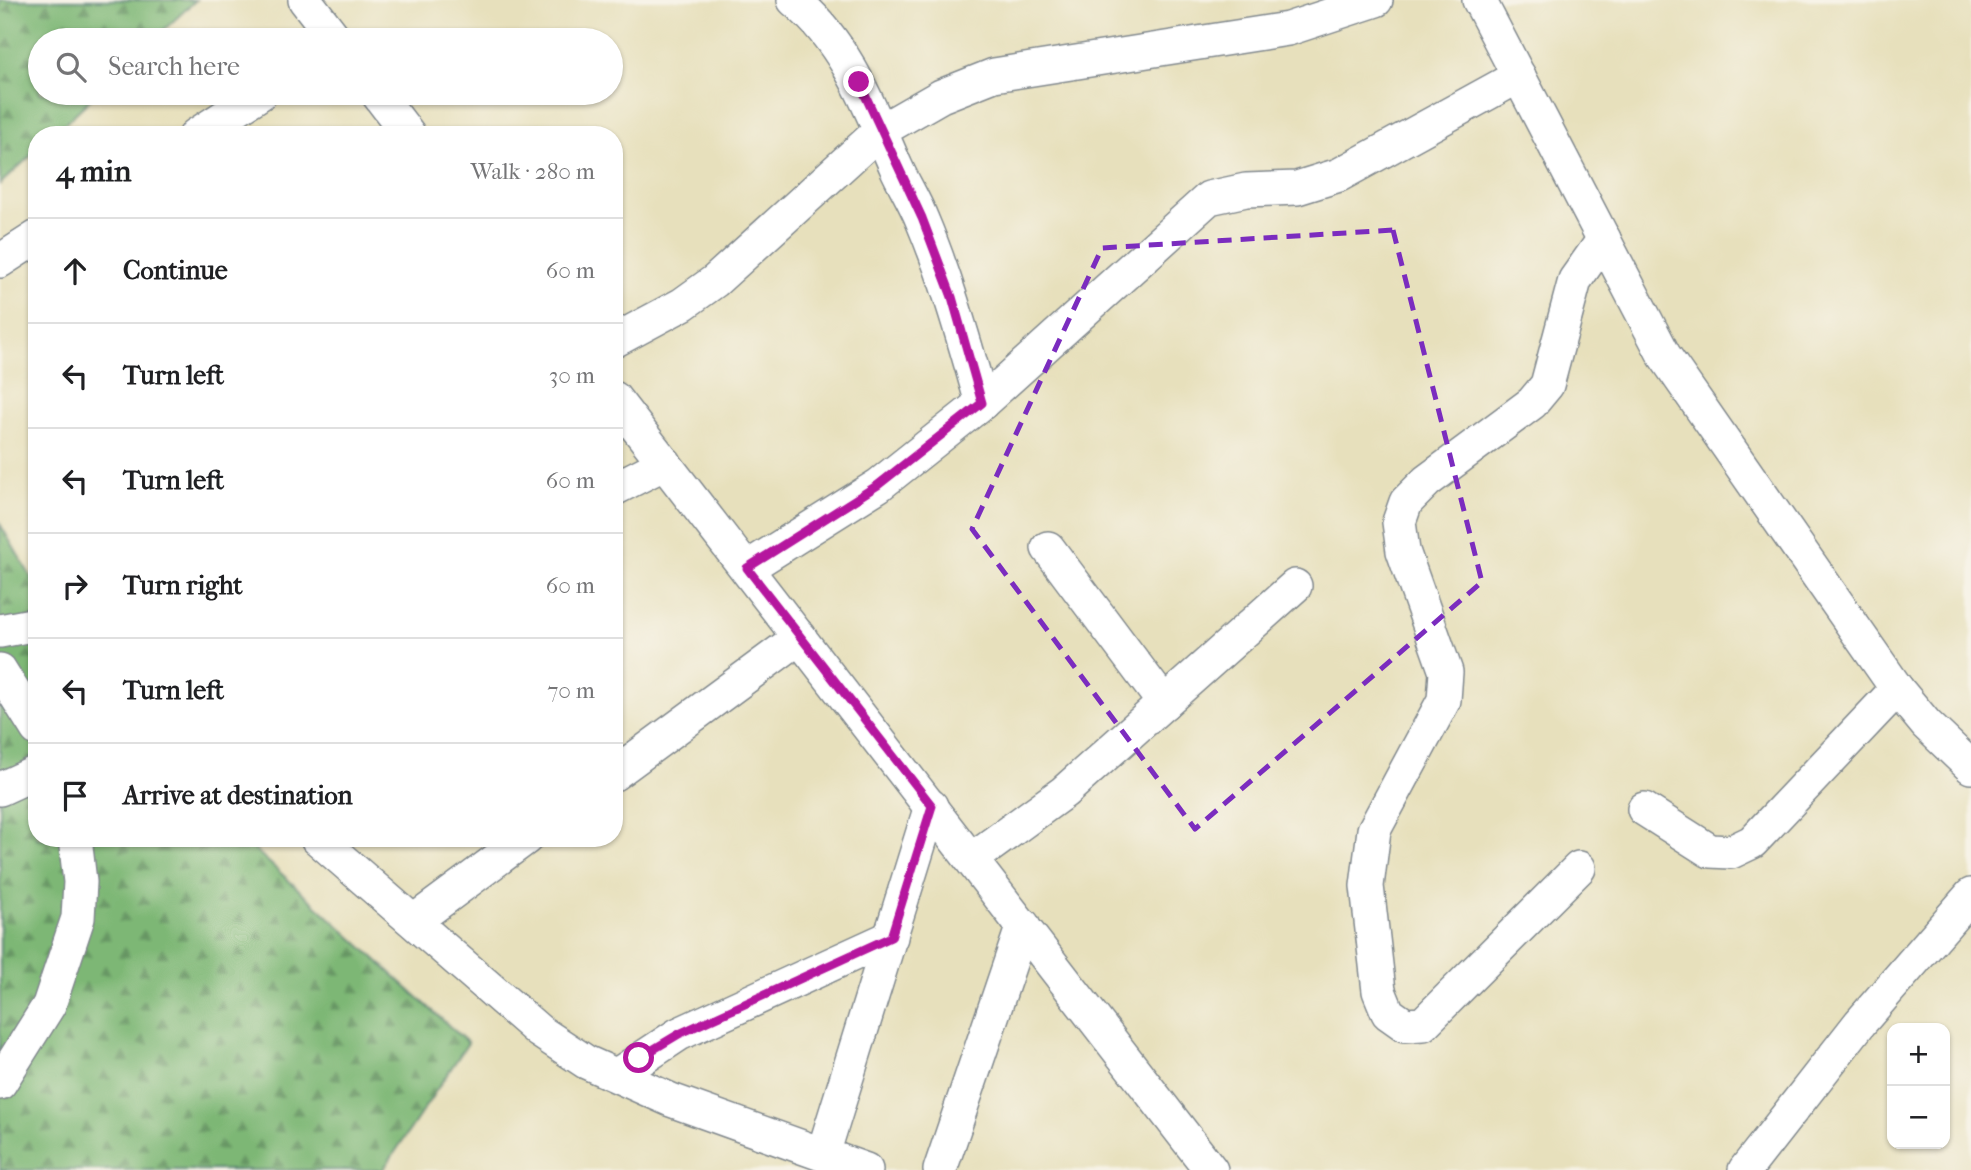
<!DOCTYPE html>
<meta charset="utf-8">
<style>
:root{--surface:#fff;--page:#f2f2f2;--text:#202124;--muted:#757577;--line:#e0e0e0}
body{margin:0;font-family:"IM FELL French Canon",serif;background:var(--page);color:var(--text)}
.controls{position:absolute;right:21px;bottom:21px;display:grid;overflow:hidden;border-radius:14px;box-shadow:0 2px 5px #0004}
.controls button{width:63px;height:63px;display:grid;place-items:center;padding:0;border:0;border-bottom:2px solid var(--line);background:var(--surface);color:var(--text);font:35px sans-serif}
.stop{position:absolute;width:21px;height:21px;margin:-16px;border:5px solid #b5179e;border-radius:50%;background:#fff}
.stop.end{background:#b5179e;border-color:#fff;box-shadow:0 2px 7px #0008}
.list{margin:0;padding:0;list-style:none}
h2{display:flex;justify-content:space-between;align-items:center;height:91px;margin:0;padding:0 28px;font-size:30px}
h2 small{font-size:23px;font-weight:400;color:var(--muted)}
.list li{display:grid;grid-template-columns:46px 1fr auto;gap:21px;align-items:center;box-sizing:border-box;height:105px;padding:0 28px;border-top:2px solid var(--line)}
.list b{display:block;font-size:26px;white-space:nowrap}
.list em{font-size:23px;font-style:normal;color:var(--muted)}
.icon{flex:none;width:38px;height:38px;fill:none;stroke:currentColor;stroke-width:2;stroke-linecap:round;stroke-linejoin:round}
.map{position:relative;flex:none;width:1971px;height:1170px;overflow:hidden}
.search{position:absolute;background:var(--surface);box-shadow:0 2px 5px #0004;left:28px;top:28px;width:595px;height:77px;display:flex;align-items:center;gap:18px;box-sizing:border-box;padding:0 24px;border-radius:38px;color:var(--muted);font-size:26px}
.panel{position:absolute;background:var(--surface);box-shadow:0 2px 5px #0004;left:28px;top:126px;width:595px;height:721px;border-radius:28px}
.map>svg:first-child{display:block}
</style>
<div class="map">
<svg width="1971" height="1170" viewBox="0 0 1971 1170">
<defs>
<pattern id="forest-firs" width="22" height="20" patternUnits="userSpaceOnUse" patternTransform="scale(1.75)"><rect width="22" height="20" fill="#7db775"/><path d="M5 1l3.5 6h-7zM16 11l3.5 6h-7z" fill="#669563"/></pattern>
</defs>
<rect width="100%" height="100%" fill="#f7f3e8"/>
<filter id="ink" filterUnits="userSpaceOnUse"><feTurbulence type="fractalNoise" baseFrequency=".0143" numOctaves="2"/><feDisplacementMap in="SourceGraphic" scale="14" xChannelSelector="R" yChannelSelector="G"/><feConvolveMatrix kernelMatrix="1 2 1 2 8 2 1 2 1" color-interpolation-filters="sRGB"/></filter>
<filter id="wash" filterUnits="userSpaceOnUse"><feTurbulence type="fractalNoise" baseFrequency=".00686" numOctaves="4" result="noise"/><feDisplacementMap in="SourceGraphic" scale="28" xChannelSelector="R" yChannelSelector="G"/><feGaussianBlur stdDeviation="1.57" result="paint"/><feColorMatrix in="noise" values="0 0 0 0 0 0 0 0 0 0 0 0 0 0 0 0 0 1.4 0 .05"/><feComposite in="paint" operator="in"/></filter>
<g filter="url(#wash)">
<rect width="100%" height="100%" fill="#e7e0bc"/>
<g fill="url(#forest-firs)" stroke="#4c736a" stroke-width="2">
<polygon points="0,0 196,0 153,40 40,40 40,93 97,93 53,135 37,135 37,150 0,184"/>
<polygon points="0,524 37,587 37,838 242,838 468,1043 383,1170 0,1170"/>
</g>
</g>
<g filter="url(#ink)">
<g fill="none" stroke-linecap="round" stroke-linejoin="round">
<defs>
<g id="minor">
<polyline points="305,0 336,40"/>
<path d="M 794,0 C 847,44 869,106 896,167 C 904,185 915,202 922,220 C 947,279 964,341 982,403"/>
<polyline points="1479,0 1664,355 1897,689 1926,724 1971,767"/>
<polyline points="377,93 409,135"/>
<polyline points="196,135 261,93"/>
<polyline points="0,261 37,237"/>
<polyline points="614,341 683,304 715,281 880,131 941,96 994,75 1288,29 1376,0"/>
<polyline points="614,398 1211,1170"/>
<polyline points="614,489 665,463"/>
<polyline points="1048,548 1164,703"/>
<polyline points="747,568 879,485 982,403 1209,198 1246,190 1297,188 1339,175 1519,76"/>
<polyline points="0,631 37,624"/>
<polyline points="0,670 37,729"/>
<polyline points="614,774 800,637"/>
<polyline points="0,789 37,772"/>
<polyline points="1644,809 1710,851 1731,852 1752,842 1897,689"/>
<polyline points="317,838 539,1031 586,1062 671,1100 866,1170"/>
<polyline points="972,859 1064,792 1295,586"/>
<polyline points="1579,868 1423,1024 1405,1025 1388,1013 1379,991 1367,886 1374,830 1444,700 1446,672 1403,551 1399,522 1406,502 1427,481 1532,403 1547,385 1575,280 1604,239"/>
<polyline points="414,921 526,838"/>
<polyline points="617,1075 679,1034 891,937"/>
<polyline points="0,1083 49,1005 78,918 80,882 75,838"/>
<polyline points="823,1154 931,806"/>
<polyline points="940,1170 1023,925"/>
<polyline points="1745,1170 1860,1023 1971,895"/>
</g>
</defs>
<use href="#minor" stroke="#81888d" stroke-width="36"/>
<use href="#minor" stroke="#fff" stroke-width="33"/>
</g>
</g>
<g fill="none" stroke-linecap="round" stroke-linejoin="round" filter="url(#ink)">
<polyline stroke="#b5179e" stroke-width="9" points="639,1058 679,1034 891,937 932,806 747,568 878,485 982,403 952,297 922,218 859,82"/>
</g>
<path fill="none" stroke="#7b2cbf" stroke-width="5" stroke-dasharray="14 9" stroke-linejoin="round" d="M 1393,230 L 1482,582 L 1195,829 L 972,529 L 1102,248 Z"/>
</svg>
<div class="controls">
<button>+</button>
<button>−</button>
</div>
<div class="stop" style="left:639px;top:1058px"></div>
<div class="stop end" style="left:859px;top:82px"></div>
<div class="search"><svg class="icon" aria-label="search" viewBox="0 0 24 24"><circle cx="10" cy="10" r="6"/><path d="M15 15l6 6"/></svg>Search here</div>
<section class="panel">
<h2>4 min<small>Walk · 280 m</small></h2>
<ul class="list">
<li><svg class="icon" aria-label="ahead" viewBox="0 0 24 24"><path d="M12 20V5M6 11l6-6 6 6"/></svg><div><b>Continue</b></div><em>60 m</em></li>
<li><svg class="icon" aria-label="left" viewBox="0 0 24 24"><path d="M17 20v-9H6M10 6l-5 5 5 5"/></svg><div><b>Turn left</b></div><em>30 m</em></li>
<li><svg class="icon" aria-label="left" viewBox="0 0 24 24"><path d="M17 20v-9H6M10 6l-5 5 5 5"/></svg><div><b>Turn left</b></div><em>60 m</em></li>
<li><svg class="icon" aria-label="right" viewBox="0 0 24 24"><path d="M7 20v-9h11M14 6l5 5-5 5"/></svg><div><b>Turn right</b></div><em>60 m</em></li>
<li><svg class="icon" aria-label="left" viewBox="0 0 24 24"><path d="M17 20v-9H6M10 6l-5 5 5 5"/></svg><div><b>Turn left</b></div><em>70 m</em></li>
<li><svg class="icon" aria-label="arrive" viewBox="0 0 24 24"><path d="M6 21V4h12l-3 4 3 4H6"/></svg><div><b>Arrive at destination</b></div></li>
</ul>
</section>
</div>
